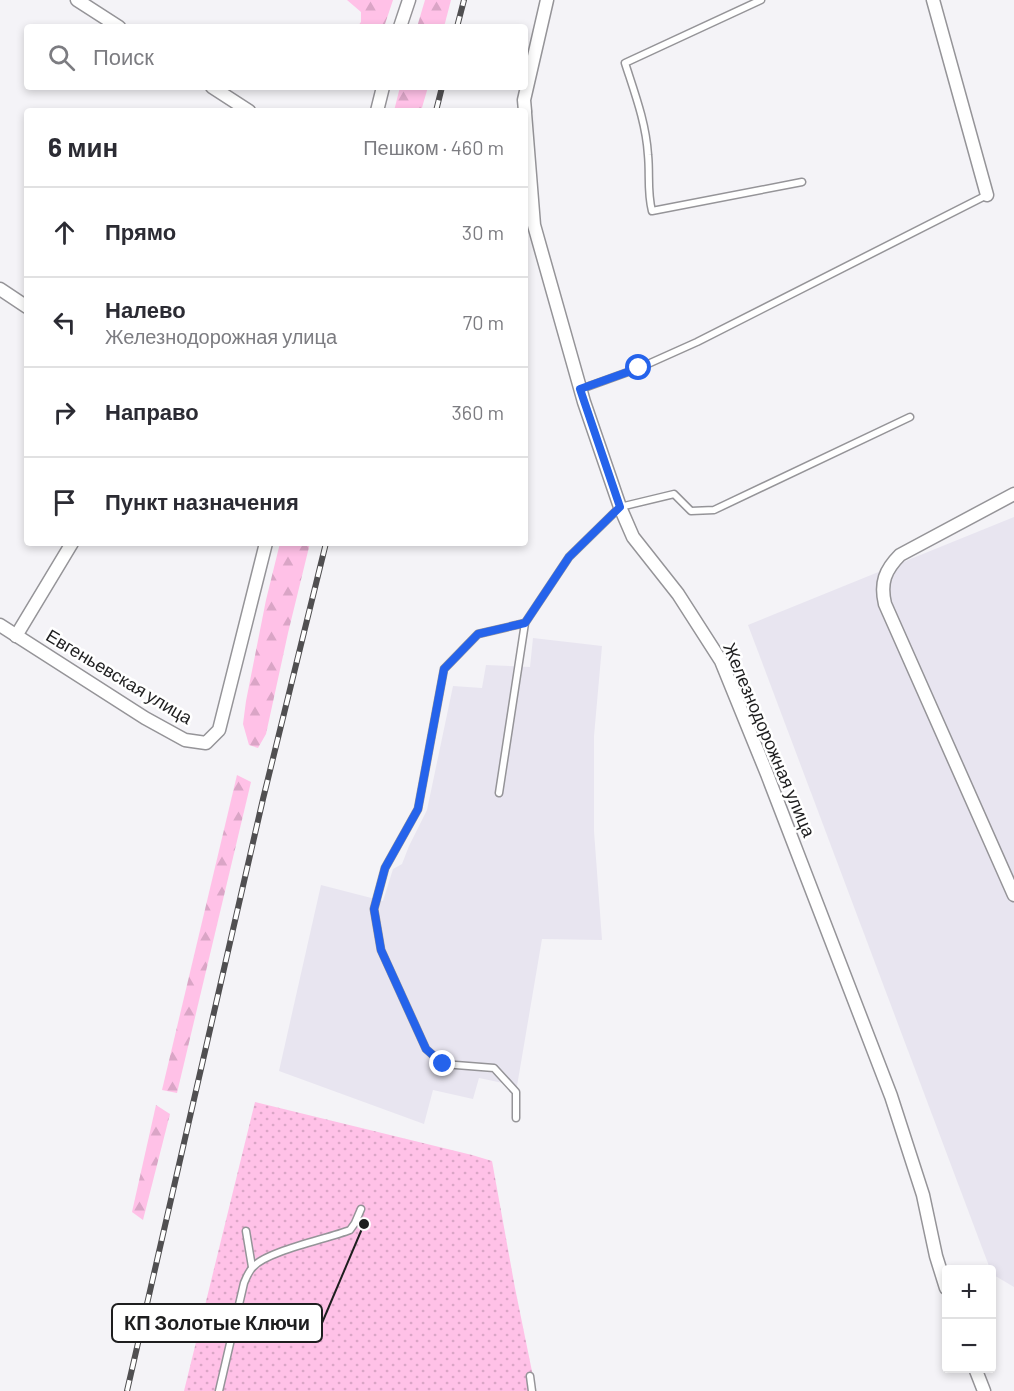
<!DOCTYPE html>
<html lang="ru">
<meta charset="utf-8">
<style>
:root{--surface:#fff;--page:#f2f2f3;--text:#2b2b33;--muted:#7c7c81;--line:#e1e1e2}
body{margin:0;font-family:Barlow,sans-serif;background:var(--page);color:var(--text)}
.controls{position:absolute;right:18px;bottom:18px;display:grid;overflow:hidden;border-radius:6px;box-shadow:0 3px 9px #0003}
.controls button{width:54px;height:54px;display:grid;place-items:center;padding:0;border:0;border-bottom:2px solid var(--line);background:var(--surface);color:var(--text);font:30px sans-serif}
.stop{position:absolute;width:18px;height:18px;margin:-14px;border:4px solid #2563eb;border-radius:50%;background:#fff}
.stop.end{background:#2563eb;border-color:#fff;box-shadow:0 2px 6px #0008}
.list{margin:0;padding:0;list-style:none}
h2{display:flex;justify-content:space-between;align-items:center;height:78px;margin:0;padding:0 24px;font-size:26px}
h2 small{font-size:20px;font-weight:400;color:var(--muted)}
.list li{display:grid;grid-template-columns:39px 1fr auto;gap:18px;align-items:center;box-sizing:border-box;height:90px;padding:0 24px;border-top:2px solid var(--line)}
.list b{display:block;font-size:22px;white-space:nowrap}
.list p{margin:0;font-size:20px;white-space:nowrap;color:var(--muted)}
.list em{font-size:20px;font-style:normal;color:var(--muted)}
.icon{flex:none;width:33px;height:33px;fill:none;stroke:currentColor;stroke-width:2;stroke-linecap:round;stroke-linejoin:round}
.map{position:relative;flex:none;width:1014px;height:1391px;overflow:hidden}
.search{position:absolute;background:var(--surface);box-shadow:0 3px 9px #0003;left:24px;top:24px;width:504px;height:66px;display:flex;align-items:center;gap:15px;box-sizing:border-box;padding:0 21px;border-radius:6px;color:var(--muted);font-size:22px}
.panel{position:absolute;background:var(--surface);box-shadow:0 3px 9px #0003;left:24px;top:108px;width:504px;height:438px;border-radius:6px}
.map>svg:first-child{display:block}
</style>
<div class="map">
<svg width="1014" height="1391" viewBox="0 0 1014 1391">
<defs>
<pattern id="forest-firs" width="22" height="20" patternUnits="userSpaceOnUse" patternTransform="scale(1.5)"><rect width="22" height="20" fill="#ffc1e7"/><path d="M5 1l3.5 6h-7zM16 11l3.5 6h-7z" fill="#daa5c6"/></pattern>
<pattern id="garden-dots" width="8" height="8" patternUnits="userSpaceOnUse" patternTransform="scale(1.5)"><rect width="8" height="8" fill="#ffc1e7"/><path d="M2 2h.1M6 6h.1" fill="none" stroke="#daa5c6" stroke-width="1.8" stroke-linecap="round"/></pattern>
</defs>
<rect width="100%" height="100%" fill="#f4f3f7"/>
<g fill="#e8e5f0">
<polygon points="1014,517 1014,1287 992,1274 748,625"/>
<polygon points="533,638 602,646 594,736 594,831 602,940 542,939 517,1086 479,1078 473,1099 433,1090 424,1124 279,1071 321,885 383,901 393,869 402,864 409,846 427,810 453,686 482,688 486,665 530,667"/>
</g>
<g fill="url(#forest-firs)">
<polygon points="347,0 393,0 384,27 357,27 361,22 361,12"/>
<polygon points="425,0 451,0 444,27 417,27"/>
<polygon points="400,87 428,87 421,111 394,111"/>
<polygon points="280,543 310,543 288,633 266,734 258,748 249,745 243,724 246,701 266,600"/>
<polygon points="237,775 251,782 177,1093 162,1090"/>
<polygon points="156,1105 170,1114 143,1220 132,1212"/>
</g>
<polygon fill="url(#garden-dots)" points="255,1102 472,1155 492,1161 515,1288 536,1391 184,1391"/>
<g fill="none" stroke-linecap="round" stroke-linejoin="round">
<defs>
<g id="service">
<path d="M 761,0 L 625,63 C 635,94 646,123 648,155 C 650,174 647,192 652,211 L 802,182"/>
<polyline points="581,389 639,368 697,342 987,195"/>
<polyline points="499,793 525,623 569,557 620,507 674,494 691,511 714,510 910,417"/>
<polyline points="516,1118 516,1092 494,1068 443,1064 426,1049 381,950 374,909 385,868 418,809 444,669 478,634 525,623"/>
<polyline points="246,1231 252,1267"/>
<polyline points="530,1376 532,1391"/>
<path d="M 219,1391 L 244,1283 C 246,1278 249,1271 253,1267 C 267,1251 327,1239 350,1230 L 355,1223 L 361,1209"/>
</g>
<g id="minor">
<polyline points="77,0 119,27"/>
<polyline points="933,0 987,195"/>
<polyline points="400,27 409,0"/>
<polyline points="212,87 249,111"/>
<polyline points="377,111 383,87"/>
<polyline points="525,111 524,100 547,0"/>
<polyline points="525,113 534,225 584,402 620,507 633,537 678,594 721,661 767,774 891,1096 923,1195 936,1256 946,1288"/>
<polyline points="0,289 27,307"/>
<path d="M 1014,494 L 900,555 C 885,570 880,583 885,604 L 1014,895"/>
<polyline points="0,625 145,718 185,740 206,743 219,730 266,543"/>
<polyline points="16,636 72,543"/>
<polyline points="975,1368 984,1391"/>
</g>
</defs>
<use href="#service" stroke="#959498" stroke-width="9"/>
<use href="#minor" stroke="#959498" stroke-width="15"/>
<use href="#service" stroke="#fff" stroke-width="6"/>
<use href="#minor" stroke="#fff" stroke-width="12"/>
<defs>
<g id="rail">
<polyline points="457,27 464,0"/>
<polyline points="436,111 442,87"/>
<polyline points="127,1391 263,799 326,543"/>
</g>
</defs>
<use href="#rail" stroke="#504f51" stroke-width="6"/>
<use href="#rail" stroke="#fff" stroke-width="4" stroke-dasharray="11" stroke-linecap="butt"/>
</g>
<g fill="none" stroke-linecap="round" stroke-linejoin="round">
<polyline stroke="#2563eb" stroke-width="8" points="443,1064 426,1049 381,950 374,909 385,868 418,809 444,669 478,634 525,623 569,557 620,507 580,389 639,368"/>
</g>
<g text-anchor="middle" stroke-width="5" stroke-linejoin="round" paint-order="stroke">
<g font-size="18" fill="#1e1e1f" stroke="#fff">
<text transform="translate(119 677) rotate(31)" y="6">Евгеньевская улица</text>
<text transform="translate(769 740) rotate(67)" y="6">Железнодорожная улица</text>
</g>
</g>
<path fill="none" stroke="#1e1e1f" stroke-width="2" d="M364 1224L322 1323"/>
<circle fill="#1e1e1f" stroke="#fff" stroke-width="2" cx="364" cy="1224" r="6"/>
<rect fill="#fff" stroke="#1e1e1f" stroke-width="2" x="112" y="1304" width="210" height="38" rx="6"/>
<g font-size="20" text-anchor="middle" font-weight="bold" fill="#1e1e1f">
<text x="217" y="1330">КП Золотые Ключи</text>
</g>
</svg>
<div class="controls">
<button>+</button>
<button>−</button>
</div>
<div class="stop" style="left:639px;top:368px"></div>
<div class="stop end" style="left:443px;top:1064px"></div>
<div class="search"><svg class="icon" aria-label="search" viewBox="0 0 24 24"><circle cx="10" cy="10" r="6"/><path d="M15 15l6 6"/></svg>Поиск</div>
<section class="panel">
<h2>6 мин<small>Пешком · 460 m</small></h2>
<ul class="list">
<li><svg class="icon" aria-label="ahead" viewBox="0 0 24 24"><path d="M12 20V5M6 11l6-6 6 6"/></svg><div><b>Прямо</b></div><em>30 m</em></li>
<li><svg class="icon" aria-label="left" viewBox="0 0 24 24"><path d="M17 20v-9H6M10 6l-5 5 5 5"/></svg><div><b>Налево</b><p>Железнодорожная улица</p></div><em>70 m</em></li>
<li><svg class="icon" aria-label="right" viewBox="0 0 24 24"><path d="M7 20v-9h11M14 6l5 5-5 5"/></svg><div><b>Направо</b></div><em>360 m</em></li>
<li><svg class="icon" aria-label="arrive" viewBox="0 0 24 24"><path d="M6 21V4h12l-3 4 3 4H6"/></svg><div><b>Пункт назначения</b></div></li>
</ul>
</section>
</div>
